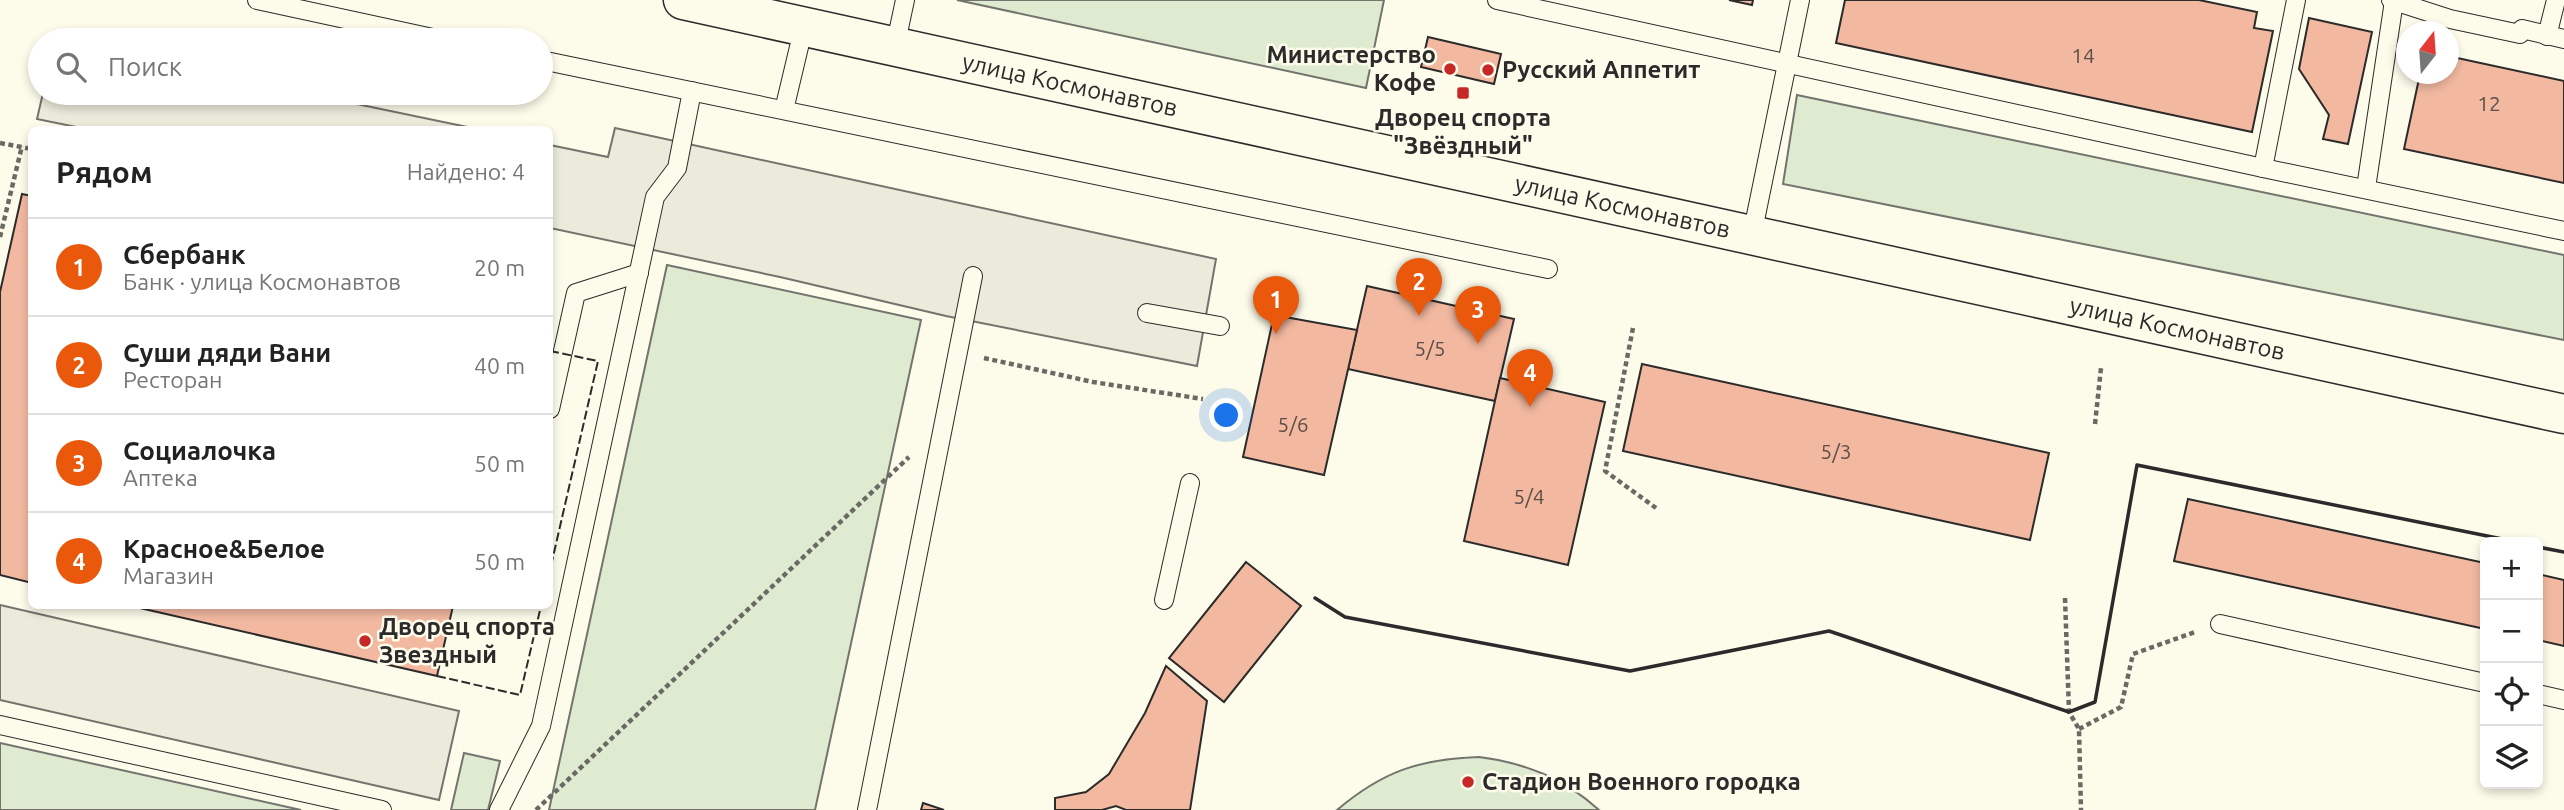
<!DOCTYPE html>
<html lang="ru">
<meta charset="utf-8">
<style>
:root{--surface:#fff;--page:#f2f2f2;--text:#222;--muted:#767676;--line:#e0e0e0;--accent:#ea580c}
body{margin:0;font-family:Ubuntu,sans-serif;background:var(--page);color:var(--text)}
.controls{position:absolute;right:21px;bottom:21px;display:grid;overflow:hidden;border-radius:10px;box-shadow:0 4px 10px #0003}
.controls button{width:63px;height:63px;display:grid;place-items:center;padding:0;border:0;border-bottom:2px solid var(--line);background:var(--surface);color:var(--text);font:35px sans-serif}
.compass{position:absolute;left:2396px;top:21px;width:63px;height:63px;border-radius:50%;background:var(--surface);box-shadow:0 4px 10px #0003;rotate:17deg}
.you{position:absolute;left:1227px;top:416px;width:24px;height:24px;margin:-18px;border:5px solid #fff;border-radius:50%;background:#1a73e8;box-shadow:0 0 0 10px #1a73e833}
.badge{display:grid;place-items:center;width:46px;height:46px;border-radius:50%;background:var(--accent);color:#fff;font-size:23px;font-weight:700}
.pin{position:absolute;translate:-50% -58px;filter:drop-shadow(0 2px 4px #0008)}
.pin::after{content:'';position:absolute;top:37px;width:24px;height:21px;background:inherit;clip-path:polygon(0 0,100% 0,50% 100%)}
.list{margin:0;padding:0;list-style:none}
h2{display:flex;justify-content:space-between;align-items:center;height:91px;margin:0;padding:0 28px;font-size:30px}
h2 small{font-size:23px;font-weight:400;color:var(--muted)}
.list li{display:grid;grid-template-columns:46px 1fr auto;gap:21px;align-items:center;box-sizing:border-box;height:98px;padding:0 28px;border-top:2px solid var(--line)}
.list b{display:block;font-size:26px;white-space:nowrap}
.list p{margin:0;font-size:23px;white-space:nowrap;color:var(--muted)}
.list em{font-size:23px;font-style:normal;color:var(--muted)}
.icon{flex:none;width:38px;height:38px;fill:none;stroke:currentColor;stroke-width:2;stroke-linecap:round;stroke-linejoin:round}
.map{position:relative;flex:none;width:2564px;height:810px;overflow:hidden}
.search{position:absolute;background:var(--surface);box-shadow:0 4px 10px #0003;left:28px;top:28px;width:525px;height:77px;display:flex;align-items:center;gap:18px;box-sizing:border-box;padding:0 24px;border-radius:38px;color:var(--muted);font-size:26px}
.panel{position:absolute;background:var(--surface);box-shadow:0 4px 10px #0003;left:28px;top:126px;width:525px;height:483px;border-radius:10px}
.map>svg:first-child{display:block}
</style>
<div class="map">
<svg width="2564" height="810" viewBox="0 0 2564 810">
<rect width="100%" height="100%" fill="#fdfbea"/>
<g fill="#deebd1" stroke="#74746e" stroke-width="2">
<polygon points="957,0 1384,0 1366,88"/>
<polygon points="1797,95 2564,255 2564,340 1783,184"/>
<polygon points="667,265 921,320 815,810 549,810"/>
<polygon points="0,743 301,810 0,810"/>
<polygon points="464,753 500,761 488,810 451,810"/>
<path d="M 1479,757 C 1525,763 1564,778 1599,810 L 1337,810 C 1383,771 1420,759 1479,757 Z"/>
</g>
<g fill="#eceadb" stroke="#74746e" stroke-width="2">
<polygon points="43,93 304,93 477,129 86,129 37,119"/>
<polygon points="615,128 1216,259 1197,366 946,316 780,277 550,228 550,145 608,157"/>
<polygon points="0,605 459,711 439,800 0,700"/>
</g>
<g fill="#f2b8a0" stroke="#2b2b2b" stroke-width="2">
<polygon points="1729,0 1753,0 1752,5"/>
<polygon points="1845,0 2199,0 2257,12 2254,28 2273,31 2252,132 1836,43"/>
<polygon points="2309,18 2372,32 2348,144 2323,139 2329,115 2299,69"/>
<polygon points="1428,37 1501,54 1494,84 1421,67"/>
<polygon points="2448,56 2564,81 2564,183 2404,149 2420,74 2448,74"/>
<polygon points="22,194 32,196 32,583 0,575 0,292"/>
<polygon points="1367,286 1514,319 1495,401 1348,369"/>
<polygon points="1274,315 1357,330 1324,475 1243,457"/>
<polygon points="1642,364 2049,453 2030,540 1623,451"/>
<polygon points="1500,378 1605,402 1568,565 1464,541"/>
<polygon points="2188,499 2485,563 2485,629 2174,561"/>
<polygon points="1246,562 1301,606 1224,702 1169,658"/>
<polygon points="2538,574 2564,580 2564,646 2538,640"/>
<polygon points="131,606 453,606 437,676"/>
<polygon points="1166,666 1207,701 1190,810 1126,810 1116,806 1102,810 1055,810 1055,798 1086,792 1109,774 1145,713"/>
<polygon points="923,803 944,810 921,810"/>
</g>
<g fill="none" stroke-linecap="round" stroke-linejoin="round">
<defs>
<g id="service">
<polyline points="257,0 442,40"/>
<polyline points="1497,0 2263,168 2564,231"/>
<polyline points="2391,0 2450,19 2520,34 2522,29 2564,39"/>
<polyline points="2547,36 2556,0"/>
<polyline points="895,47 905,0"/>
<polyline points="541,60 1548,269"/>
<polyline points="784,110 804,26"/>
<polyline points="2263,168 2296,0"/>
<polyline points="2366,188 2394,1"/>
<polyline points="1752,235 1800,0"/>
<polyline points="1147,313 1220,326"/>
<polyline points="550,409 576,293 639,273"/>
<polyline points="1164,600 1190,483"/>
<polyline points="2220,624 2485,683"/>
<polyline points="2538,694 2564,700"/>
<polyline points="0,725 382,810"/>
<polyline points="499,810 541,726 655,197 677,168 692,91"/>
<polyline points="867,810 973,276"/>
</g>
<g id="secondary">
<path id="s1" d="M 683,0 L 2564,414"/>
</g>
</defs>
<use href="#service" stroke="#2b2b2b" stroke-width="20"/>
<use href="#secondary" stroke="#2b2b2b" stroke-width="41"/>
<g stroke="#6a6964" stroke-width="4.5" stroke-dasharray="5 3.5" stroke-linecap="butt">
<polyline points="0,143 32,149"/>
<polyline points="0,237 22,146"/>
<polyline points="1633,328 1605,471 1656,508"/>
<polyline points="984,358 1093,382 1203,399"/>
<polyline points="2095,424 2101,368"/>
<polyline points="2065,598 2069,712 2079,729 2081,810"/>
<polyline points="2079,729 2121,707 2133,654 2195,632"/>
<polyline points="536,810 909,457"/>
</g>
<use href="#service" stroke="#fdfbea" stroke-width="18"/>
<use href="#secondary" stroke="#fdfbea" stroke-width="38"/>
<g stroke="#2b2b2b" stroke-width="2" stroke-dasharray="9 3.5" stroke-linecap="butt">
<polyline points="550,351 598,361 550,570"/>
<polyline points="437,676 520,695 541,606"/>
</g>
<g stroke="#2b2b2b" stroke-width="3.5">
<polyline points="2538,547 2564,552"/>
<polyline points="1315,598 1345,617 1630,671 1829,631 2069,712 2095,702 2137,465 2517,542"/>
</g>
</g>
<g fill="#c62828" stroke="#fdfbea" stroke-width="2.5">
<circle cx="1450" cy="69" r="7"/>
<circle cx="1488" cy="70" r="7"/>
<rect x="1456" y="86" width="14" height="14" rx="3.5"/>
<circle cx="365" cy="641" r="7"/>
<circle cx="1468" cy="782" r="7"/>
</g>
<g text-anchor="middle" stroke-width="5" stroke-linejoin="round" paint-order="stroke">
<g font-size="21" fill="#5d4e48">
<text x="2083" y="63">14</text>
<text x="2489" y="111">12</text>
<text x="1430" y="356">5/5</text>
<text x="1293" y="432">5/6</text>
<text x="1836" y="459">5/3</text>
<text x="1529" y="504">5/4</text>
</g>
<g font-size="24" font-weight="bold" fill="#2b2b2b" stroke="#fdfbea" text-anchor="start">
<text x="1436" y="63" text-anchor="end">Министерство<tspan x="1436" dy="28">Кофе</tspan></text>
<text x="1502" y="78">Русский Аппетит</text>
<text x="1463" y="126" text-anchor="middle">Дворец спорта<tspan x="1463" dy="28">"Звёздный"</tspan></text>
<text x="379" y="635">Дворец спорта<tspan x="379" dy="28">Звездный</tspan></text>
<text x="1482" y="790">Стадион Военного городка</text>
</g>
<g font-size="24" fill="#2b2b2b" stroke="#fdfbea">
<text dy="8" stroke="none"><textPath href="#s1" startOffset="396">улица Космонавтов</textPath></text>
<text dy="8" stroke="none"><textPath href="#s1" startOffset="962">улица Космонавтов</textPath></text>
<text dy="8" stroke="none"><textPath href="#s1" startOffset="1530">улица Космонавтов</textPath></text>
</g>
</g>
</svg>
<div class="controls">
<button>+</button>
<button>−</button>
<button><svg class="icon" aria-label="locate" viewBox="0 0 24 24"><circle cx="12" cy="12" r="6"/><path d="M12 2v4M12 18v4M2 12h4M18 12h4"/></svg></button>
<button><svg class="icon" aria-label="layers" viewBox="0 0 24 24"><path d="M12 4l9 5-9 5-9-5zM3 14l9 5 9-5"/></svg></button>
</div>
<svg class="compass" viewBox="-18 -18 36 36"><path d="M0-13l5 13h-10z" fill="#e53935"/><path d="M0 13l5-13h-10z" fill="#767676"/></svg>
<div class="you"></div>
<div class="pin badge" style="left:1276px;top:334px">1</div>
<div class="pin badge" style="left:1419px;top:316px">2</div>
<div class="pin badge" style="left:1478px;top:344px">3</div>
<div class="pin badge" style="left:1530px;top:407px">4</div>
<div class="search"><svg class="icon" aria-label="search" viewBox="0 0 24 24"><circle cx="10" cy="10" r="6"/><path d="M15 15l6 6"/></svg>Поиск</div>
<section class="panel">
<h2>Рядом<small>Найдено: 4</small></h2>
<ul class="list">
<li><span class="badge">1</span><div><b>Сбербанк</b><p>Банк · улица Космонавтов</p></div><em>20 m</em></li>
<li><span class="badge">2</span><div><b>Суши дяди Вани</b><p>Ресторан</p></div><em>40 m</em></li>
<li><span class="badge">3</span><div><b>Социалочка</b><p>Аптека</p></div><em>50 m</em></li>
<li><span class="badge">4</span><div><b>Красное&amp;Белое</b><p>Магазин</p></div><em>50 m</em></li>
</ul>
</section>
</div>
